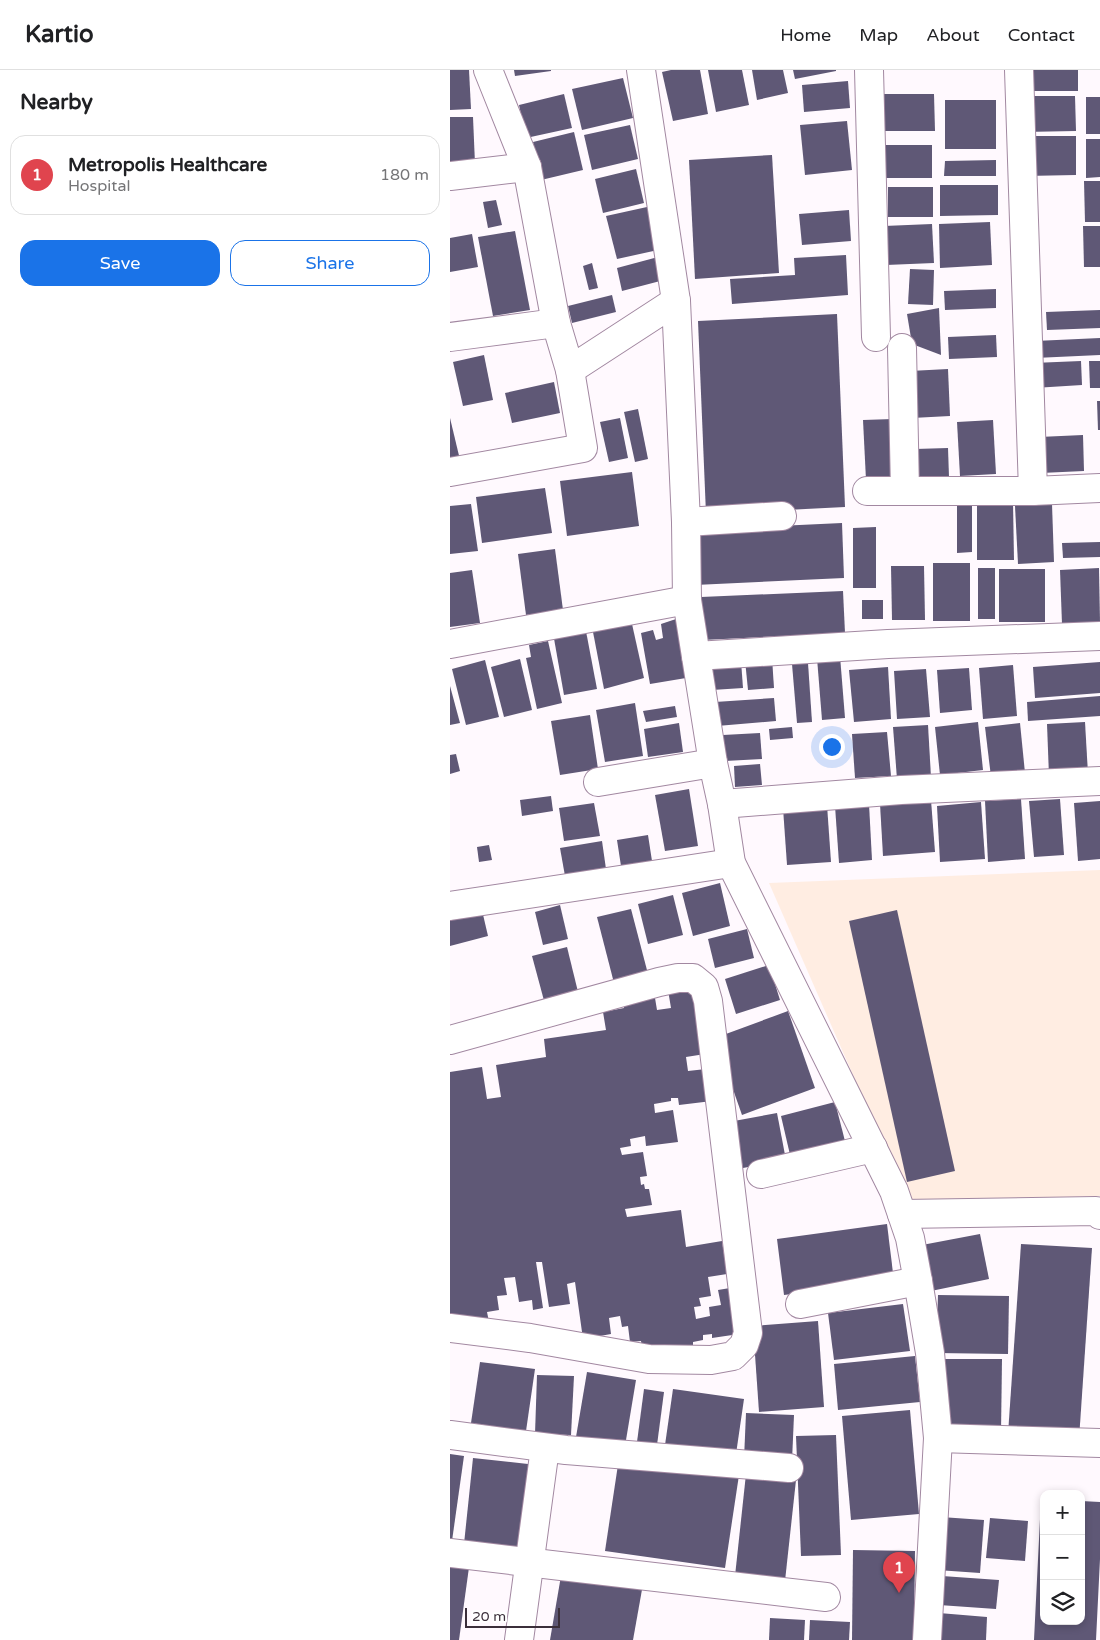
<!DOCTYPE html>
<meta charset="utf-8">
<style>
:root{--surface:#fff;--page:#f6f6f6;--text:#202124;--muted:#757577;--line:#e0e0e0;--accent:#1a73e8}
body{margin:0;font-family:"Varela Round",sans-serif;background:var(--page);color:var(--text)}
.controls{position:absolute;right:15px;bottom:15px;display:grid;overflow:hidden;border-radius:10px;box-shadow:0 2px 8px #0003}
.controls button{width:45px;height:45px;display:grid;place-items:center;padding:0;border:0;border-bottom:1px solid var(--line);background:var(--surface);color:var(--text);font:25px sans-serif}
.scale{position:absolute;left:15px;bottom:12px;width:95px;box-sizing:border-box;padding-left:5px;border:2px solid #3b2f3a;border-top:0;font-size:14px;line-height:18px;white-space:nowrap;color:#3b2f3a;-webkit-text-stroke:4px #fff;paint-order:stroke}
.you{position:absolute;left:381px;top:676px;width:18px;height:18px;margin:-12px;border:4px solid #fff;border-radius:50%;background:#1a73e8;box-shadow:0 0 0 8px #1a73e833}
.badge{display:grid;place-items:center;width:32px;height:32px;border-radius:50%;background:var(--accent);color:#fff;font-size:16px;font-weight:700}
.pin{position:absolute;translate:-50% -41px;filter:drop-shadow(0 1px 2px #0008)}
.pin::after{content:'';position:absolute;top:26px;width:18px;height:15px;background:inherit;clip-path:polygon(0 0,100% 0,50% 100%)}
.list{margin:0;padding:0;list-style:none}
h2{display:flex;justify-content:space-between;align-items:center;height:65px;margin:0;padding:0 20px;font-size:21px}
h2 small{font-size:16px;font-weight:400;color:var(--muted)}
.list li{display:grid;grid-template-columns:32px 1fr auto;gap:15px;align-items:center;box-sizing:border-box;height:80px;margin:0 10px 10px;padding:0 10px;border:1px solid var(--line);border-radius:15px}
.list b{display:block;font-size:19px;white-space:nowrap}
.list p{margin:0;font-size:16px;white-space:nowrap;color:var(--muted)}
.list em{font-size:16px;font-style:normal;color:var(--muted)}
.actions{display:flex;gap:10px;padding:15px 20px}
.actions a{flex:1;padding:11px 0;border:1px solid var(--accent);border-radius:15px;text-align:center;font-size:18px;color:var(--accent)}
.actions .main{background:var(--accent);color:#fff}
.icon{flex:none;width:28px;height:28px;fill:none;stroke:currentColor;stroke-width:2;stroke-linecap:round;stroke-linejoin:round}
.map{position:relative;flex:none;width:650px;height:1570px;overflow:hidden}
header{display:flex;align-items:center;gap:30px;box-sizing:border-box;height:70px;padding:0 25px;background:var(--surface);border-bottom:1px solid var(--line)}
header strong{font-size:24px}
nav{display:flex;gap:28px;margin-inline-start:auto;font-size:18px}
main{display:flex}
aside{flex:1;background:var(--surface)}
.map>svg:first-child{display:block}
</style>
<header>
<strong>Kartio</strong>
<nav><a>Home</a><a>Map</a><a>About</a><a>Contact</a></nav>
</header>
<main>
<aside>
<h2>Nearby<small></small></h2>
<ul class="list">
<li><span class="badge" style="background:#e0444e">1</span><div><b>Metropolis Healthcare</b><p>Hospital</p></div><em>180 m</em></li>
</ul>
<div class="actions"><a class="main">Save</a><a>Share</a></div>
</aside>
<div class="map">
<svg width="650" height="1570" viewBox="0 0 650 1570">
<rect width="100%" height="100%" fill="#fff9fe"/>
<polygon fill="#ffede2" points="650,800 650,1126 459,1133 319,813"/>
<g fill="#5f5876">
<polygon points="0,0 19,0 21,39 0,40"/>
<polygon points="64,0 101,0 101,1 65,6"/>
<polygon points="221,0 250,0 258,44 223,51 212,2"/>
<polygon points="258,0 292,0 299,35 266,42"/>
<polygon points="302,0 333,0 338,23 307,30"/>
<polygon points="343,0 386,0 386,1 345,9"/>
<rect x="574" y="0" width="54" height="21"/>
<polygon points="173,8 183,48 132,60 122,19"/>
<polygon points="398,11 400,38 354,42 352,15"/>
<polygon points="114,24 122,58 76,68 69,35"/>
<polygon points="433,24 484,24 485,61 433,61"/>
<polygon points="574,26 625,26 626,61 573,62"/>
<rect x="636" y="27" width="14" height="37"/>
<rect x="495" y="30" width="51" height="49"/>
<polygon points="0,47 23,47 25,94 0,95"/>
<polygon points="397,51 402,100 355,105 350,55"/>
<polygon points="180,55 188,89 142,100 134,65"/>
<polygon points="124,62 133,100 91,110 83,72"/>
<polygon points="575,66 626,66 626,105 575,106"/>
<polygon points="636,69 650,69 650,107 636,108"/>
<rect x="431" y="75" width="51" height="33"/>
<polygon points="322,85 329,203 245,209 239,90"/>
<polygon points="546,90 546,106 494,106 495,91"/>
<polygon points="186,99 194,133 153,143 145,109"/>
<polygon points="634,111 650,111 650,152 635,152"/>
<polygon points="490,115 548,115 548,145 490,146"/>
<rect x="438" y="117" width="45" height="30"/>
<polygon points="46,130 52,155 38,158 33,132"/>
<polygon points="197,137 208,180 167,189 156,146"/>
<polygon points="399,140 401,171 352,175 349,144"/>
<polygon points="540,152 542,195 490,198 489,154"/>
<polygon points="482,154 484,193 436,195 434,156"/>
<polygon points="633,156 650,156 650,197 634,197"/>
<polygon points="65,161 80,240 43,246 28,167"/>
<polygon points="22,164 28,197 0,202 0,168"/>
<polygon points="396,185 398,225 282,234 280,209 345,205 344,188"/>
<polygon points="208,187 214,210 172,221 167,198"/>
<polygon points="142,193 148,218 139,220 133,196"/>
<polygon points="460,199 484,200 483,235 458,234"/>
<polygon points="546,219 546,238 495,240 494,221"/>
<polygon points="162,225 166,242 122,253 118,236"/>
<polygon points="489,238 491,285 462,274 457,244"/>
<polygon points="650,240 650,258 597,260 596,242"/>
<polygon points="387,244 395,437 256,444 248,251"/>
<polygon points="546,265 547,287 499,289 498,267"/>
<polygon points="650,268 650,285 585,288 585,271"/>
<polygon points="34,285 43,330 13,336 3,292"/>
<polygon points="631,291 632,315 584,318 583,293"/>
<polygon points="639,291 650,291 650,318 640,318"/>
<polygon points="498,299 500,346 462,348 460,301"/>
<polygon points="104,312 110,343 62,353 55,323"/>
<polygon points="647,331 650,331 650,360 648,360"/>
<polygon points="188,339 198,389 185,392 174,342"/>
<polygon points="0,348 11,394 0,397"/>
<polygon points="170,348 178,388 159,392 150,352"/>
<polygon points="443,349 445,408 416,410 413,350"/>
<polygon points="543,350 546,404 510,406 507,352"/>
<polygon points="633,365 634,401 591,403 589,367"/>
<polygon points="498,378 499,407 465,408 465,379"/>
<polygon points="182,402 189,456 117,466 110,411"/>
<polygon points="95,418 102,463 32,473 26,427"/>
<polygon points="507,426 522,426 522,482 507,483"/>
<polygon points="527,432 563,432 564,490 527,490"/>
<polygon points="21,434 28,481 0,484 0,436"/>
<polygon points="602,434 604,492 568,494 565,436"/>
<polygon points="392,453 394,508 245,515 242,460"/>
<polygon points="426,457 426,518 403,518 403,458"/>
<polygon points="650,472 650,487 613,488 612,473"/>
<polygon points="105,479 113,540 76,545 68,484"/>
<rect x="483" y="493" width="37" height="58"/>
<polygon points="441,496 474,496 475,550 442,550"/>
<rect x="528" y="498" width="17" height="51"/>
<polygon points="649,498 650,552 612,554 610,500"/>
<rect x="549" y="499" width="46" height="53"/>
<polygon points="22,500 30,553 0,557 0,503"/>
<polygon points="393,521 395,563 253,570 251,527"/>
<rect x="412" y="530" width="21" height="19"/>
<polygon points="232,547 242,607 200,614 191,563 203,560 206,570 213,568 211,554"/>
<polygon points="182,554 194,608 154,619 143,562"/>
<polygon points="135,556 147,619 114,625 103,563"/>
<polygon points="98,571 112,633 87,639 76,588 81,587 79,575"/>
<polygon points="390,586 395,648 372,650 367,588"/>
<polygon points="322,588 324,618 298,620 295,590"/>
<polygon points="70,589 82,640 54,647 41,597"/>
<polygon points="35,590 49,647 16,655 2,599"/>
<polygon points="291,591 293,618 262,620 260,593"/>
<polygon points="650,592 650,623 585,628 583,597"/>
<polygon points="358,593 362,652 347,653 342,594"/>
<polygon points="563,595 567,646 533,649 529,598"/>
<polygon points="438,597 441,649 404,652 399,600"/>
<polygon points="519,598 522,640 490,643 487,600"/>
<polygon points="476,599 480,647 447,649 444,601"/>
<polygon points="0,616 10,653 0,655"/>
<polygon points="650,626 650,646 578,651 577,632"/>
<polygon points="324,628 326,651 267,656 265,632"/>
<polygon points="185,633 193,686 155,692 146,640"/>
<polygon points="225,636 227,647 196,652 193,641"/>
<polygon points="140,645 148,699 110,705 101,651"/>
<polygon points="528,652 533,700 490,705 485,657"/>
<polygon points="635,652 638,704 599,706 597,654"/>
<polygon points="229,653 233,682 198,687 194,659"/>
<polygon points="570,653 575,703 541,707 535,657"/>
<polygon points="478,655 481,707 447,709 443,657"/>
<polygon points="342,657 343,668 320,670 319,659"/>
<polygon points="437,662 441,706 405,708 402,664"/>
<polygon points="310,663 312,689 275,691 273,665"/>
<polygon points="6,684 10,701 0,704 0,685"/>
<polygon points="310,694 312,715 285,717 284,696"/>
<polygon points="239,719 248,776 215,781 205,725"/>
<polygon points="101,726 103,741 72,746 70,730"/>
<polygon points="571,729 575,789 538,792 535,731"/>
<polygon points="610,729 614,785 584,787 579,731"/>
<polygon points="481,730 485,782 433,786 430,734"/>
<polygon points="650,731 650,789 628,791 624,733"/>
<polygon points="531,732 535,789 490,792 487,736"/>
<polygon points="144,733 150,766 114,771 109,738"/>
<polygon points="419,734 422,790 389,793 385,736"/>
<polygon points="377,735 381,792 337,795 333,738"/>
<polygon points="198,765 202,791 171,796 167,770"/>
<polygon points="152,771 156,799 115,806 110,778"/>
<polygon points="39,775 42,790 29,792 27,777"/>
<polygon points="270,813 280,856 243,866 232,823"/>
<polygon points="223,825 233,865 198,874 188,834"/>
<polygon points="110,835 118,869 93,875 85,842"/>
<polygon points="31,836 38,866 0,876 0,843"/>
<polygon points="181,839 198,904 164,913 147,847"/>
<polygon points="447,840 505,1101 457,1112 399,851"/>
<polygon points="297,859 304,888 265,898 258,869"/>
<polygon points="117,877 130,930 96,938 82,886"/>
<polygon points="319,895 330,930 286,944 275,909"/>
<polygon points="244,917 255,984 236,987 238,1001 256,999 262,1031 229,1035 228,1028 221,1028 221,1031 204,1034 205,1043 223,1040 228,1072 196,1076 195,1066 180,1069 181,1076 170,1078 172,1085 193,1082 197,1106 190,1107 191,1115 194,1114 195,1119 199,1119 202,1135 175,1139 177,1147 231,1140 236,1177 272,1171 277,1204 258,1207 261,1226 249,1228 251,1236 244,1237 246,1249 260,1246 259,1237 271,1235 268,1220 280,1218 289,1264 262,1268 262,1264 253,1265 253,1270 243,1272 243,1275 193,1283 191,1271 180,1272 178,1256 172,1257 170,1246 159,1248 161,1264 133,1269 125,1212 117,1214 120,1234 99,1237 92,1192 86,1192 93,1238 83,1240 82,1230 69,1232 65,1207 54,1208 57,1225 47,1226 49,1240 37,1242 39,1252 13,1256 11,1245 0,1246 0,1002 32,997 37,1029 51,1027 46,995 96,987 94,969 156,960 153,942 174,938 173,928 204,922 207,940 221,938 218,920"/>
<polygon points="338,941 365,1018 292,1045 265,968"/>
<polygon points="385,1032 396,1075 341,1089 331,1046"/>
<polygon points="327,1043 336,1090 293,1098 284,1051"/>
<polygon points="437,1154 444,1211 334,1225 327,1169"/>
<polygon points="530,1164 539,1209 481,1221 472,1175"/>
<polygon points="571,1174 642,1178 629,1369 558,1364"/>
<polygon points="488,1225 559,1226 558,1284 486,1283"/>
<polygon points="453,1234 460,1281 384,1290 378,1243"/>
<polygon points="368,1251 374,1337 309,1342 303,1256"/>
<polygon points="465,1286 470,1332 388,1340 384,1294"/>
<polygon points="493,1289 552,1289 551,1363 492,1363"/>
<polygon points="30,1292 85,1299 76,1361 21,1353"/>
<polygon points="137,1302 186,1310 175,1376 126,1367"/>
<polygon points="87,1305 124,1306 121,1365 85,1364"/>
<polygon points="194,1319 214,1322 207,1375 187,1372"/>
<polygon points="223,1319 294,1329 286,1384 215,1375"/>
<polygon points="460,1340 469,1444 401,1450 392,1346"/>
<polygon points="296,1343 344,1345 342,1391 294,1389"/>
<polygon points="386,1365 391,1485 351,1486 346,1366"/>
<polygon points="0,1384 14,1386 1,1478 0,1478"/>
<polygon points="23,1388 87,1395 78,1480 14,1474"/>
<polygon points="169,1388 289,1405 275,1498 155,1481"/>
<polygon points="296,1404 346,1410 335,1511 285,1506"/>
<polygon points="591,1429 594,1430 594,1551 631,1551 631,1431 650,1432 650,1489 646,1570 584,1570"/>
<polygon points="491,1447 534,1450 530,1503 487,1500"/>
<polygon points="540,1448 578,1451 575,1491 536,1488"/>
<polygon points="403,1480 465,1481 464,1570 402,1570"/>
<polygon points="0,1488 20,1490 9,1570 0,1570"/>
<polygon points="112,1500 193,1514 183,1570 100,1570"/>
<polygon points="492,1506 549,1510 546,1539 489,1535"/>
<polygon points="489,1543 537,1547 536,1570 487,1570"/>
<polygon points="320,1548 355,1550 354,1570 319,1570"/>
<polygon points="360,1550 400,1552 399,1570 359,1570"/>
</g>
<g fill="none" stroke-linecap="round" stroke-linejoin="round">
<defs>
<g id="minor">
<polyline points="38,0 77,97 106,253 120,300 226,231 236,452 237,530 263,693 272,734 281,793 444,1121 460,1168 468,1211 480,1283 488,1368 477,1570"/>
<polyline points="191,0 226,231"/>
<polyline points="419,0 426,267"/>
<polyline points="569,0 583,421"/>
<polyline points="0,106 77,97"/>
<polyline points="0,267 106,253"/>
<polyline points="452,278 455,421"/>
<polyline points="0,402 133,378 120,300"/>
<polyline points="417,421 583,421 650,418"/>
<polyline points="236,452 332,446"/>
<polyline points="0,574 237,530"/>
<polyline points="246,586 438,574 650,566"/>
<polyline points="148,712 263,693"/>
<polyline points="272,734 451,720 650,711"/>
<polyline points="0,836 281,793"/>
<polyline points="0,970 209,912 228,908 243,908 254,917 258,931 298,1263 294,1275 283,1286 261,1290 199,1289 80,1268 0,1258"/>
<polyline points="311,1104 423,1078"/>
<polyline points="452,1144 646,1141 650,1145"/>
<polyline points="350,1234 468,1211"/>
<polyline points="0,1365 116,1380 339,1398"/>
<polyline points="488,1368 650,1373"/>
<polyline points="0,1483 376,1527"/>
<polyline points="69,1570 95,1378"/>
</g>
</defs>
<use href="#minor" stroke="#a288a1" stroke-width="30"/>
<use href="#minor" stroke="#fff" stroke-width="28"/>
</g>
</svg>
<div class="controls">
<button>+</button>
<button>−</button>
<button><svg class="icon" aria-label="layers" viewBox="0 0 24 24"><path d="M12 4l9 5-9 5-9-5zM3 14l9 5 9-5"/></svg></button>
</div>
<div class="scale">20 m</div>
<div class="you"></div>
<div class="pin badge" style="left:449px;top:1523px;background:#e0444e">1</div>
</div>
</main>
